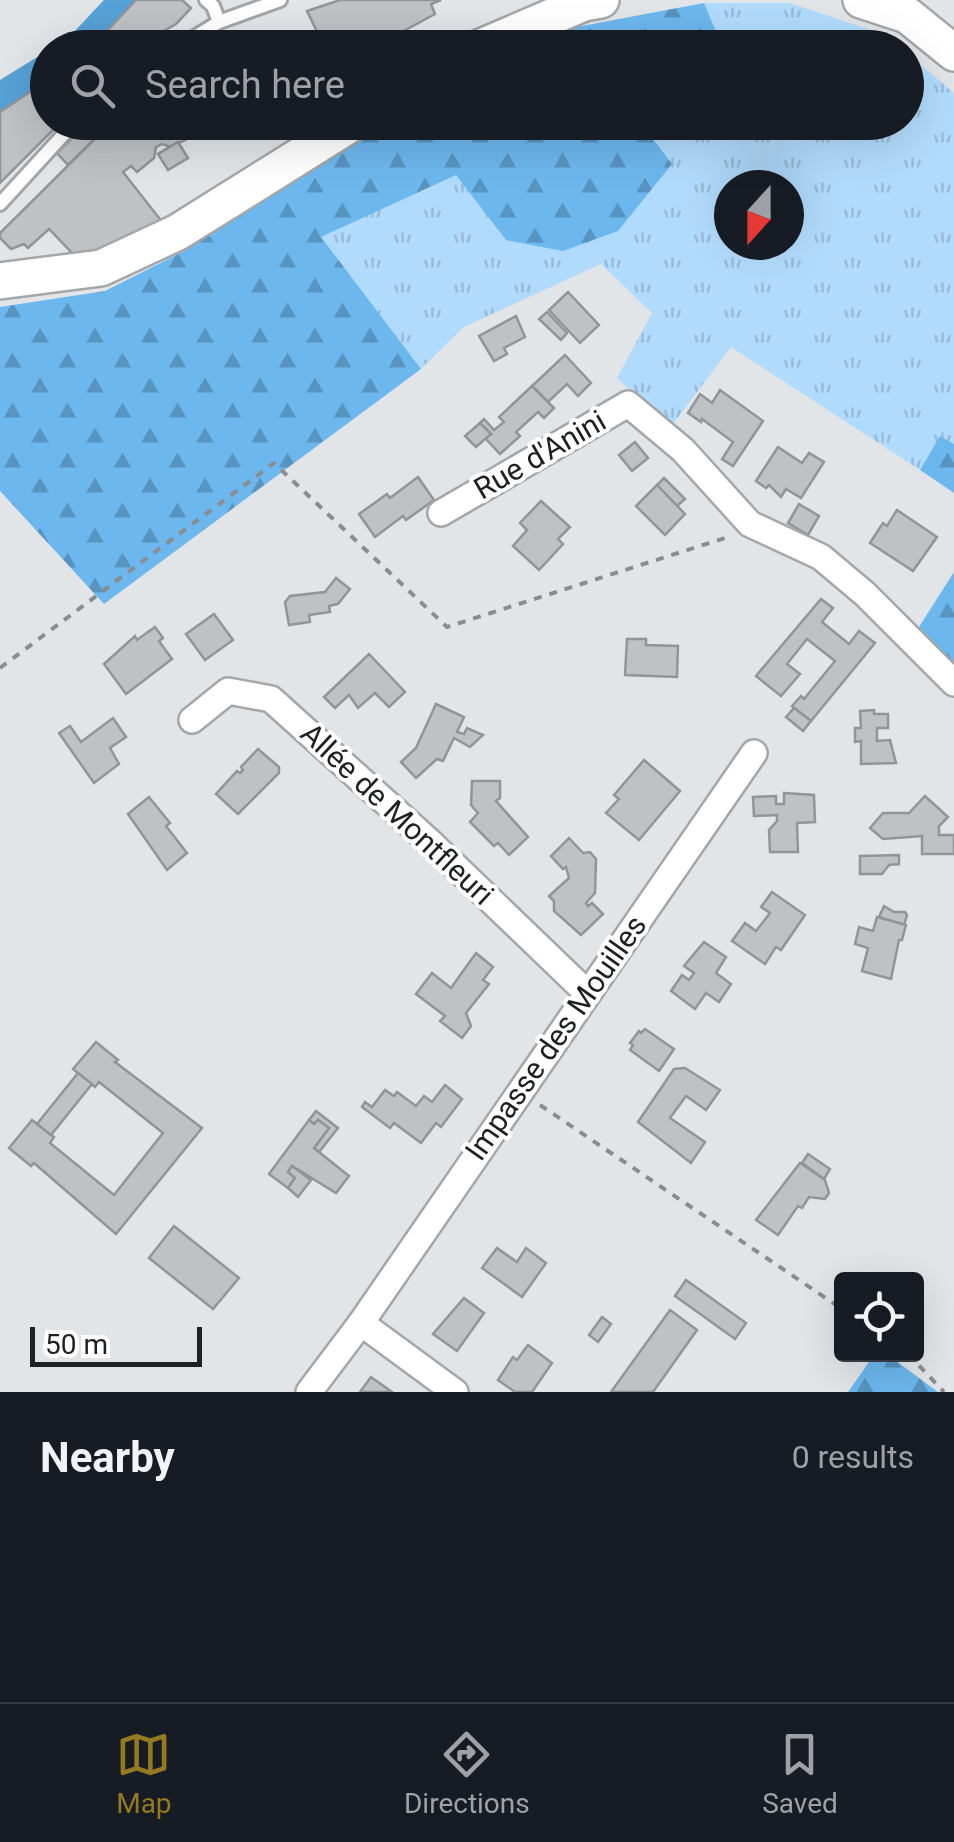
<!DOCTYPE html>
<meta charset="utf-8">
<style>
:root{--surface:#171b24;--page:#242831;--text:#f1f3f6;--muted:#9ea1a6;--line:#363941;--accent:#93791f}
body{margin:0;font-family:Roboto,sans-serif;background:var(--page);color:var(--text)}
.controls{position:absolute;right:30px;bottom:30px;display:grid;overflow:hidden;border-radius:10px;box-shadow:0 10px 40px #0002}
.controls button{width:90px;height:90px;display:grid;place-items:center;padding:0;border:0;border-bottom:2px solid var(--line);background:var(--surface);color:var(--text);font:50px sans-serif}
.compass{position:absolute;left:714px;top:170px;width:90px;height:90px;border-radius:50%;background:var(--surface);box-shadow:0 10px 40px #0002;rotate:201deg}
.scale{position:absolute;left:30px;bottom:25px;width:172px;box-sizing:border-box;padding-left:10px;border:5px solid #1e2021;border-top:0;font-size:28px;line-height:35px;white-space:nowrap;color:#1e2021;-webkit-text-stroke:8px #fff;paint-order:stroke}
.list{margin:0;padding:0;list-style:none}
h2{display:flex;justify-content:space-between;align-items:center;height:130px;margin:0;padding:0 40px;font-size:42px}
h2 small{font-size:32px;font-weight:400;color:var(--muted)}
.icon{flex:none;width:55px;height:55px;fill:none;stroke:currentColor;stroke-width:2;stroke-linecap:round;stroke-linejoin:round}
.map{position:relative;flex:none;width:954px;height:1392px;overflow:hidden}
.search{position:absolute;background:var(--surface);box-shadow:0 10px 40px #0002;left:30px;right:30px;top:30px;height:110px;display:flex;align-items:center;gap:25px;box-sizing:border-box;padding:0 35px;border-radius:55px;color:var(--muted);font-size:38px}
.sheet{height:310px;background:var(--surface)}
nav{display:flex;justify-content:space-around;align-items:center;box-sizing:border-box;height:140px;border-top:2px solid var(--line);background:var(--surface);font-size:28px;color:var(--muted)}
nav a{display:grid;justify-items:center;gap:5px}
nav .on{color:var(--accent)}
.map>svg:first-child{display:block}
</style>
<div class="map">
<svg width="954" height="1392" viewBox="0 0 954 1392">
<defs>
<pattern id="grass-tufts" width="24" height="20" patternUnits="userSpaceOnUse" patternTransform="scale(2.5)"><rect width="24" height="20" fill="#b1dbfc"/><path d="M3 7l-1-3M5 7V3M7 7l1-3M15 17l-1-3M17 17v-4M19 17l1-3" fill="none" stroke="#98bcd8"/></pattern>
<pattern id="forest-firs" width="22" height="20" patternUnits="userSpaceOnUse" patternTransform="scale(2.5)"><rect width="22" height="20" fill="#6cb7ed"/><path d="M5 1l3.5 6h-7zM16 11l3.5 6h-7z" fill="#5894c0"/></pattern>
</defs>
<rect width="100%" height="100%" fill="#e1e5e8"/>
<g fill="url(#grass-tufts)" fill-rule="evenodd">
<polygon points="704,3 790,3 883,34 899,47 665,48 718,36"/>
<path d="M 907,53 L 954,93 L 954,444 L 940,437 L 920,470 L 731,347 L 670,428 L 617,378 L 652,313 L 601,264 L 464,327 L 421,369 L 320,237 L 457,174 L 506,240 L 672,165 L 641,123 L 906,122 ZM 729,185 L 789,185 L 789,245 L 729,245 Z"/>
</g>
<g fill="url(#forest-firs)">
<polygon points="704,3 718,36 665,47 524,48 566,29"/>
<polygon points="385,123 641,123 672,164 618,231 563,251 506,240 456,175 321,237 421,369 104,604 0,491 0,307 105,291 186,250"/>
<polygon points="940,436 954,444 954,493 920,470"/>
<polygon points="954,572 954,665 919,627"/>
<polygon points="874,1355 888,1355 938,1392 848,1392"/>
</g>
<g fill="#56a1d6">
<polygon points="104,0 136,0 91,47 53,48 71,35"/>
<polygon points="47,51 47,80 0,112 0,80"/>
</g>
<g fill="#bec2c5" stroke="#919598" stroke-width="2.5">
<polygon points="136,0 182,0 191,8 176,24 133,48 91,48"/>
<polygon points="340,0 441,0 431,4 435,14 372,48 325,48 307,11"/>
<polygon points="48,80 48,122 61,122 0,183 0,112"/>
<polygon points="88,122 96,122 103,131 68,165 57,153"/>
<polygon points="96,122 127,122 139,137 131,122 154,122 158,130 167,122 202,122 197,134 191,133 189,138 171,147 162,144 156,147 154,158 137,172 131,166 123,172 163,223 113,247 74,255 49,229 28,248 24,244 11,249 0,238 0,233 103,131"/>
<polygon points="178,142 188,158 168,170 158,154"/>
<polygon points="568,292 599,325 580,343 549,310"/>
<polygon points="547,312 567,333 561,340 539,319"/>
<polygon points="516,316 525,337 504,348 507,354 494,361 479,336"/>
<polygon points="565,355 591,383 578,396 567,384 548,402 532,386"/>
<polygon points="532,386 554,408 544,418 538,412 516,432 520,436 500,454 485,438 491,434 480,423 484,419 494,430 504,422 499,417"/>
<polygon points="720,390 763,421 733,466 722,459 733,442 702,419 701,422 688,413 700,394 712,403"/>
<polygon points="480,423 491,434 476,447 465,436"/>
<polygon points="635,442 648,458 632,471 619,455"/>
<polygon points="778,447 802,463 809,453 824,462 801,498 786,489 781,497 769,485 766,488 756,481"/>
<polygon points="418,477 434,500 406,520 403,516 375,537 359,514 387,494 390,498"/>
<polygon points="664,478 685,499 677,506 657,485"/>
<polygon points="657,485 685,514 665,535 636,506"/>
<polygon points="541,501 570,527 558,539 563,544 539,570 513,546 527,530 520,523"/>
<polygon points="799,504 819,516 808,535 788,523"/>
<polygon points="897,510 937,537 913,571 870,543 883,523 887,526"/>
<polygon points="336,578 350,589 338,604 329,606 330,612 309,615 310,622 289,625 285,602 290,596 325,592"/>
<polygon points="821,599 833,608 822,622 849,644 859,631 875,643 811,721 792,706 801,696 804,699 835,661 807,639 787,664 800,674 781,696 756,676"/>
<polygon points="214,614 233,640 205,660 186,634"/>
<polygon points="155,627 163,638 159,641 172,659 126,694 104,664 135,636 137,640"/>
<polygon points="627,639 646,639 646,645 678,646 677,677 625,675"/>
<polygon points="369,654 405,692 389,707 375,693 358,708 349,695 335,708 324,697"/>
<polygon points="436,704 464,717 457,732 464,734 467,728 483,735 470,747 454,738 443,761 437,759 416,778 401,762 416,748"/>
<polygon points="794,708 811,721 803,731 786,717"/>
<polygon points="874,710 874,714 888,714 888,728 877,728 877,741 890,740 896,763 861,764 861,741 855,742 855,728 861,728 860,711"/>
<polygon points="113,718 126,737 110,748 119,764 94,783 59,733 70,726 81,742"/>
<polygon points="258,749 279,767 279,773 238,814 216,794 237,771 240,773 243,770 241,767"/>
<polygon points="644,760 680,791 639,840 606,813 619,799 614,795"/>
<polygon points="472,781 500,781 500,798 496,801 528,837 509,855 498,843 494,846 470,822 478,813 471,805"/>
<polygon points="784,793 814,795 815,822 797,823 798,852 770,852 769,830 777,821 777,815 754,816 753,797 776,796 776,804 784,804"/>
<polygon points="925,796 948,817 939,826 939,835 954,835 954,854 922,854 922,836 883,839 870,828 883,813 909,813"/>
<polygon points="149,797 170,823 166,826 187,853 167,870 128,814"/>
<polygon points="569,838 583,853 590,852 596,859 595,893 586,903 588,906 592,903 603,914 581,935 554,911 554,901 549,896 569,878 566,867 563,869 551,856"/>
<polygon points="899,855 899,864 889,865 882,874 860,874 860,856"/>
<polygon points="772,892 805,915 781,950 776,947 765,964 732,941 745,923 756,931 770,913 761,907"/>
<polygon points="884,906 894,912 905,912 907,915 904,925 879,917"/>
<polygon points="877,917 906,925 902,940 899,940 891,979 862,971 868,948 855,944 859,927 873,931"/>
<polygon points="704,942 726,957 716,973 731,984 719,1002 706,993 695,1009 671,991 682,975 689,980 694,973 684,966"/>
<polygon points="476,953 493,967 483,980 489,984 466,1013 471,1026 462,1038 440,1021 445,1016 416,994 432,973 451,988"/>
<polygon points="645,1029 674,1049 659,1071 630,1050 633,1045 630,1043 639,1031 641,1033"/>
<polygon points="96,1042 118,1060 115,1062 202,1128 116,1234 34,1163 31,1166 9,1148 32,1120 54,1137 50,1143 114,1195 163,1133 99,1082 95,1087 73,1069"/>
<polygon points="685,1068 720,1090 706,1110 686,1096 670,1118 705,1142 691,1163 638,1122 674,1069"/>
<polygon points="78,1073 92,1084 51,1135 37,1124"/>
<polygon points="445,1085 462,1099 441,1127 436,1123 421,1143 394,1123 390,1128 362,1107 365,1102 372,1107 385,1090 394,1096 397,1092 416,1106 424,1096 432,1102"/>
<polygon points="316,1111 338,1128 319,1152 314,1148 329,1128 318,1120 314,1124 309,1120"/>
<polygon points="309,1120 314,1124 318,1120 329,1128 314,1148 349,1176 336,1193 292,1166 288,1172 295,1178 288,1188 269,1174"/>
<polygon points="808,1154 830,1169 824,1179 802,1163"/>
<polygon points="800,1163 825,1180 829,1193 825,1199 809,1197 802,1208 798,1206 778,1235 756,1220"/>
<polygon points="292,1166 311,1180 298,1197 288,1188 295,1178 288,1172"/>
<polygon points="174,1226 239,1278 213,1309 149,1258"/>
<polygon points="497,1248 517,1262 526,1248 546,1263 522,1297 482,1268"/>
<polygon points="686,1280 746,1323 735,1339 675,1296"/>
<polygon points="464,1298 484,1313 457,1351 433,1334"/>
<polygon points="670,1310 697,1330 653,1392 611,1392"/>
<polygon points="602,1317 611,1324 598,1342 589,1335"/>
<polygon points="528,1345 552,1363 532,1392 515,1392 498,1380 513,1357 517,1360"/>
<polygon points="371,1377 392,1392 360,1392"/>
</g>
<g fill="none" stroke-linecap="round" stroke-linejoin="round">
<defs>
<g id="lane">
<polyline points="219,22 280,0"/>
<polyline points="177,48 219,22 213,6 206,0"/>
<polyline points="0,204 75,122"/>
</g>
<g id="street">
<polyline points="441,513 628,404 683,450 750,524 821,557 865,594 954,683"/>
<polyline points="192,720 228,691 271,699 431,843 586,992"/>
<polyline points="361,1323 754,753"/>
<polyline points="309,1392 361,1323 455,1392"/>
</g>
<g id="secondary">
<polyline points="861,0 907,15 954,53"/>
<polyline points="479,48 584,3 601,0"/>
<polyline points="0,281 101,268 178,232 354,122"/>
</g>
</defs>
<use href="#lane" stroke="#a3a7aa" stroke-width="18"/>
<use href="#street" stroke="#a3a7aa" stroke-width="30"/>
<use href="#secondary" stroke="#a3a7aa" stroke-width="40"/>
<g stroke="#8a8d8f" stroke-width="4" stroke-dasharray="8 8" stroke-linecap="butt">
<polyline points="0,668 274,463 447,627 728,537"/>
<polyline points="540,1105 842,1309"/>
<polyline points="908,1354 944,1392"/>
</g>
<use href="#lane" stroke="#fff" stroke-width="12"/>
<use href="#street" stroke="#fff" stroke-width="25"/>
<use href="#secondary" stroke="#fff" stroke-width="35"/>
</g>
<g text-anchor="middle" stroke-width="8" stroke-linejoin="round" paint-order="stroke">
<g font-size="30" fill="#1e2021" stroke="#fff">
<text transform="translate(540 455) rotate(-30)" y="10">Rue d'Anini</text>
<text transform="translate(397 814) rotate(43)" y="10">Allée de Montfleuri</text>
<text transform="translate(556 1038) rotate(-55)" y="10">Impasse des Mouilles</text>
</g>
</g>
</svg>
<div class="controls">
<button><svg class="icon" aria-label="locate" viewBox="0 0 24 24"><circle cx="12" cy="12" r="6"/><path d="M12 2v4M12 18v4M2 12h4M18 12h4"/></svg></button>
</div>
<svg class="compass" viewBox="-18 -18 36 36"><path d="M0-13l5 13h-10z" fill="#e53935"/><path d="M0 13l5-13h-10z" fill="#9ea1a6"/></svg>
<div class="scale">50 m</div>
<div class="search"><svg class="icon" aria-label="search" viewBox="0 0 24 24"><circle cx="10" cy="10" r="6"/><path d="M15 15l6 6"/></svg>Search here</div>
</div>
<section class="sheet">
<h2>Nearby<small>0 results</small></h2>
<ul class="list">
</ul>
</section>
<nav>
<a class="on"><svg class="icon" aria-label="map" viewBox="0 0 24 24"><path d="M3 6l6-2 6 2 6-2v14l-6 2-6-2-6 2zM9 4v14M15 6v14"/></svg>Map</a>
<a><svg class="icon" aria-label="directions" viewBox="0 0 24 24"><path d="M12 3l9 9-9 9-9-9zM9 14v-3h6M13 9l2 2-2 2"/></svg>Directions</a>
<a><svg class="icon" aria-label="saved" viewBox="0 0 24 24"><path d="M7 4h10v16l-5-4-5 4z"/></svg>Saved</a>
</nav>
